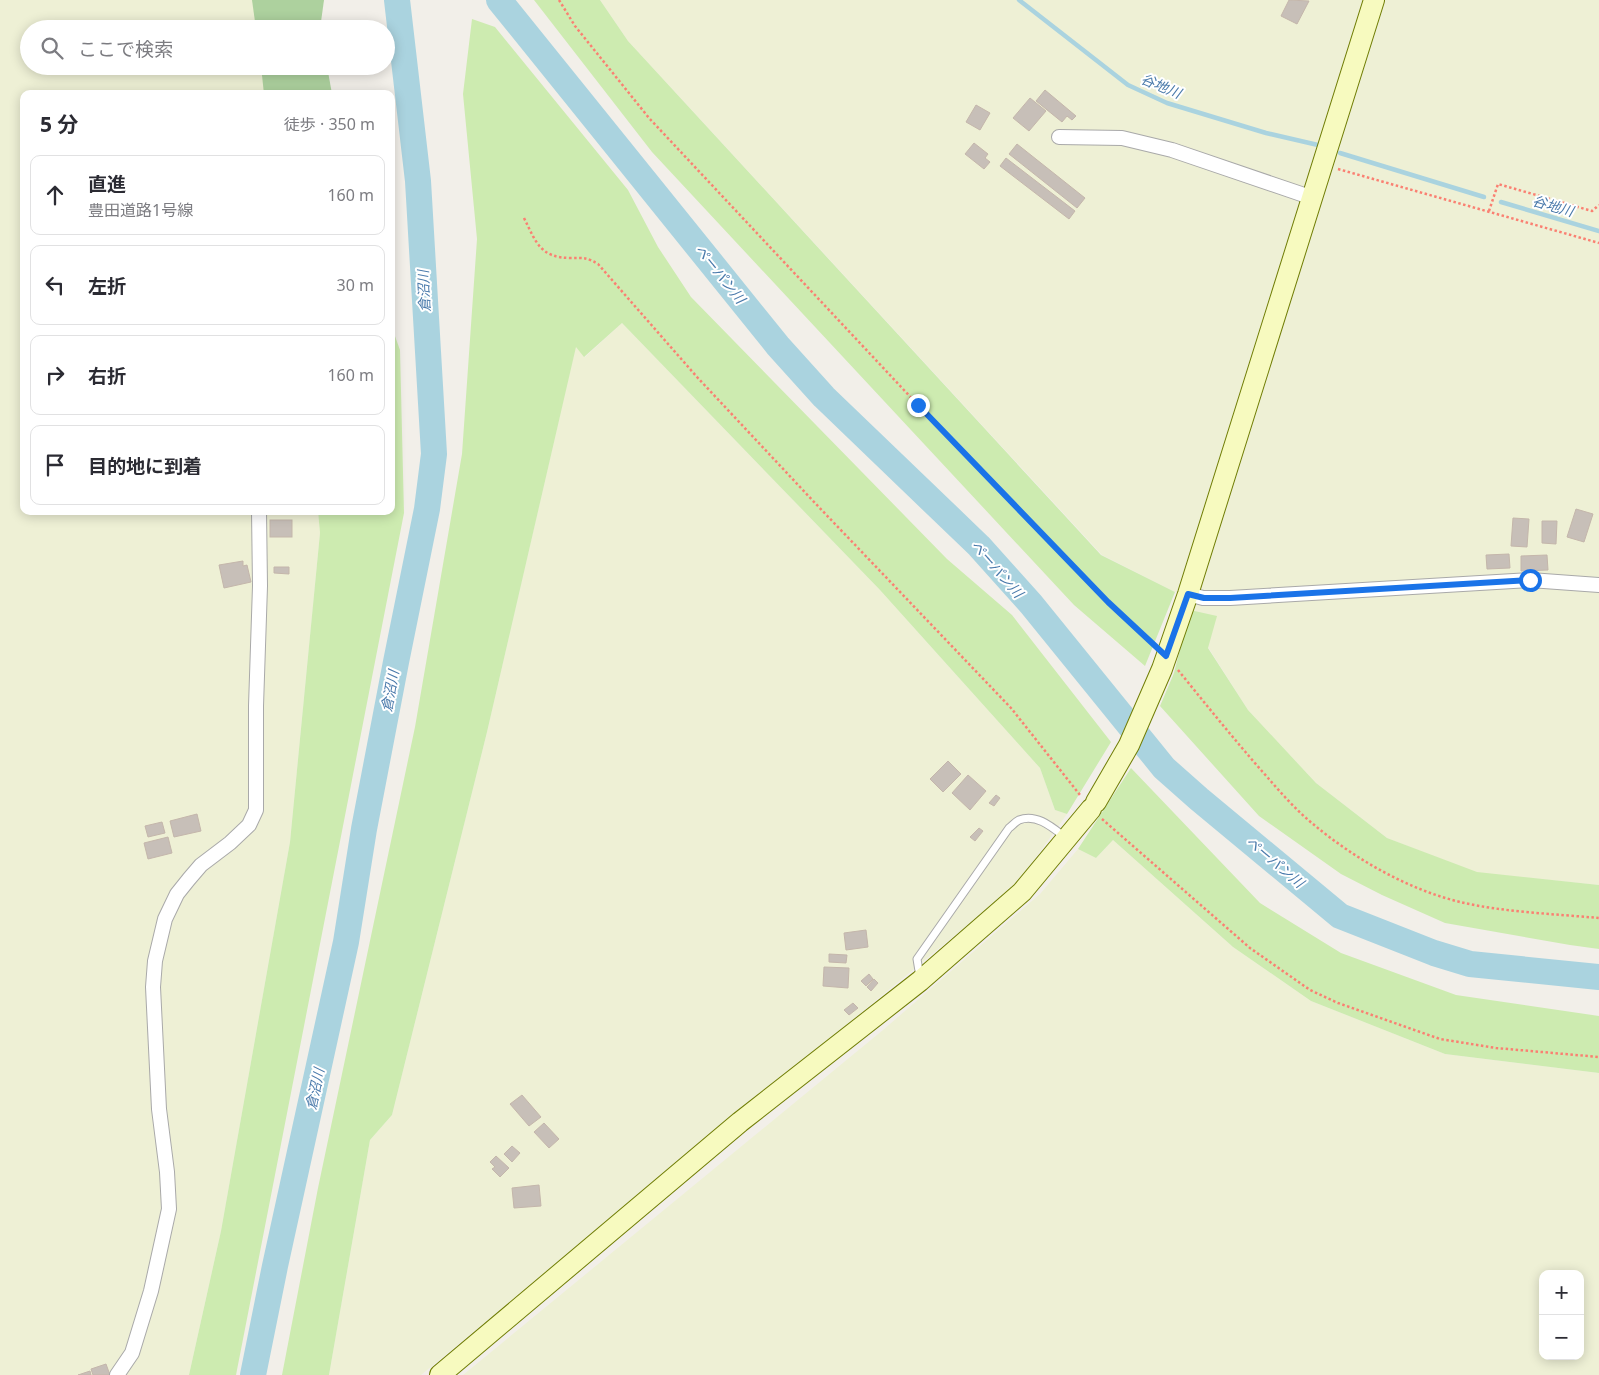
<!DOCTYPE html>
<html lang="ja">
<meta charset="utf-8">
<style>
:root{--surface:#fff;--page:#f2f2f3;--text:#2b2b33;--muted:#7c7c81;--line:#e1e1e2}
body{margin:0;font-family:"Noto Sans","Noto Sans JP",sans-serif;background:var(--page);color:var(--text)}
.controls{position:absolute;right:15px;bottom:15px;display:grid;overflow:hidden;border-radius:10px;box-shadow:0 2px 12px #0003}
.controls button{width:45px;height:45px;display:grid;place-items:center;padding:0;border:0;border-bottom:1px solid var(--line);background:var(--surface);color:var(--text);font:25px sans-serif}
.stop{position:absolute;width:15px;height:15px;margin:-11px;border:4px solid #1a73e8;border-radius:50%;background:#fff}
.stop.end{background:#1a73e8;border-color:#fff;box-shadow:0 1px 5px #0008}
.list{margin:0;padding:0;list-style:none}
h2{display:flex;justify-content:space-between;align-items:center;height:65px;margin:0;padding:0 20px;font-size:21px}
h2 small{font-size:16px;font-weight:400;color:var(--muted)}
.list li{display:grid;grid-template-columns:32px 1fr auto;gap:15px;align-items:center;box-sizing:border-box;height:80px;margin:0 10px 10px;padding:0 10px;border:1px solid var(--line);border-radius:10px}
.list b{display:block;font-size:19px;white-space:nowrap}
.list p{margin:0;font-size:16px;white-space:nowrap;color:var(--muted)}
.list em{font-size:16px;font-style:normal;color:var(--muted)}
.icon{flex:none;width:28px;height:28px;fill:none;stroke:currentColor;stroke-width:2;stroke-linecap:round;stroke-linejoin:round}
.map{position:relative;flex:none;width:1599px;height:1375px;overflow:hidden}
.search{position:absolute;background:var(--surface);box-shadow:0 2px 12px #0003;left:20px;top:20px;width:375px;height:55px;display:flex;align-items:center;gap:12px;box-sizing:border-box;padding:0 18px;border-radius:28px;color:var(--muted);font-size:19px}
.panel{position:absolute;background:var(--surface);box-shadow:0 2px 12px #0003;left:20px;top:90px;width:375px;height:425px;border-radius:10px}
.map>svg:first-child{display:block}
</style>
<div class="map">
<svg width="1599" height="1375" viewBox="0 0 1599 1375">
<rect width="100%" height="100%" fill="#f2efe9"/>
<g fill="#eef0d5" fill-rule="evenodd">
<polygon points="0,0 253,0 257,29 29,29 29,66 263,66 267,94 24,94 24,511 318,511 320,533 290,842 221,1231 189,1375 0,1375"/>
<polygon points="600,0 1374,0 1188,594 1175,592 1102,555 628,41"/>
<polygon points="1380,0 1599,0 1599,885 1477,873 1387,838 1316,783 1248,710 1208,647 1190,610"/>
<polygon points="622,323 880,590 1040,768 1055,810 1067,814 1016,885 421,1375 329,1375 370,1140 392,1115 487,732 576,346 585,357"/>
<path d="M 1113,840 L 1233,947 L 1311,1001 L 1445,1054 L 1599,1073 L 1599,1375 L 463,1375 L 883,1030 L 1040,894 L 1078,849 L 1096,858 ZM 1543,1274 L 1580,1274 L 1580,1356 L 1543,1356 Z"/>
</g>
<g fill="#cdebb0">
<polygon points="534,0 600,0 628,41 1101,555 1175,592 1145,666 1074,605 652,152"/>
<polygon points="472,19 495,27 628,190 658,247 691,297 947,559 1012,615 1111,742 1067,814 1055,810 1040,768 880,590 622,323 584,357 576,347 487,732 392,1115 370,1140 329,1375 282,1375 318,1188 415,727 462,454 477,239 463,94"/>
<polygon points="391,325 400,350 404,513 236,1375 189,1375 221,1231 290,842 320,533 318,511 391,511"/>
<polygon points="1190,610 1217,616 1208,648 1248,710 1316,783 1387,838 1477,872 1599,885 1599,949 1570,945 1445,923 1382,895 1341,874 1259,816 1160,706 1174,673"/>
<polygon points="1131,768 1260,903 1341,953 1456,995 1599,1016 1599,1073 1445,1054 1311,1001 1233,947 1113,840 1096,858 1078,849"/>
</g>
<g fill="#add19e">
<polygon points="252,0 324,0 320,29 256,29"/>
<polygon points="261,66 327,66 332,94 264,94"/>
</g>
<g fill="none" stroke-linecap="round" stroke-linejoin="round">
<g stroke="#aad3df" stroke-width="4.5">
<polyline points="1019,0 1128,85 1167,103 1266,133 1318,145"/>
<polyline points="1340,153 1484,197"/>
<polyline points="1501,202 1599,231"/>
</g>
<g stroke="#aad3df" stroke-width="26">
<polyline points="499,0 778,346 824,397 979,546 1031,604 1164,768 1199,799 1340,916 1434,953 1470,964 1599,977"/>
<polyline points="253,1375 275,1266 346,942 364,829 396,662 427,509 434,454 418,181 397,0"/>
</g>
</g>
<g fill="#c7bfb8" stroke="#c4b6ab">
<polygon points="1289,0 1309,1 1297,24 1281,16"/>
<polygon points="1045,90 1076,116 1072,120 1067,116 1062,122 1036,101"/>
<polygon points="1030,98 1046,111 1029,131 1013,118"/>
<polygon points="976,105 990,113 980,130 966,122"/>
<polygon points="974,143 988,154 985,158 990,162 984,169 965,154"/>
<polygon points="1017,144 1085,198 1077,208 1009,154"/>
<polygon points="1006,158 1075,211 1069,219 1000,166"/>
<polygon points="1576,509 1593,514 1584,542 1567,537"/>
<polygon points="1513,518 1529,519 1527,547 1511,546"/>
<rect x="270" y="520" width="22" height="17"/>
<polygon points="1542,521 1557,521 1556,544 1542,543"/>
<polygon points="1509,554 1510,568 1487,569 1486,555"/>
<polygon points="1547,555 1548,570 1521,571 1521,556"/>
<polygon points="243,561 243,566 247,565 251,582 224,588 219,565"/>
<polygon points="274,567 289,567 289,574 274,573"/>
<polygon points="948,761 961,774 943,792 930,779"/>
<polygon points="968,775 986,791 970,810 952,793"/>
<polygon points="996,795 1000,798 994,806 989,803"/>
<polygon points="197,814 201,831 174,837 170,821"/>
<polygon points="162,822 165,833 148,837 145,826"/>
<polygon points="979,828 983,831 975,841 970,837"/>
<polygon points="168,837 172,853 148,859 144,843"/>
<polygon points="866,930 868,947 846,950 844,933"/>
<polygon points="829,954 847,955 846,963 829,962"/>
<polygon points="824,967 849,968 848,988 823,986"/>
<polygon points="869,974 873,979 866,986 861,981"/>
<polygon points="874,979 878,983 871,991 867,987"/>
<polygon points="853,1003 858,1008 849,1015 844,1010"/>
<polygon points="522,1095 541,1117 529,1126 510,1104"/>
<polygon points="544,1123 559,1139 549,1148 534,1132"/>
<polygon points="512,1146 520,1153 512,1162 504,1154"/>
<polygon points="496,1156 509,1168 500,1177 492,1169 495,1167 490,1162"/>
<polygon points="539,1185 541,1206 514,1208 512,1188"/>
<polygon points="106,1364 110,1375 93,1375 91,1369"/>
<polygon points="90,1371 91,1375 78,1375"/>
</g>
<g fill="none" stroke-linecap="round" stroke-linejoin="round">
<defs>
<path id="lane" d="M 920,977 L 917,959 L 1009,828 C 1012,826 1015,822 1019,820 C 1037,813 1053,828 1066,838"/>
<g id="street">
<polyline points="1059,137 1122,138 1172,150 1313,198"/>
<polyline points="1188,594 1203,598 1230,598 1530,580 1599,585"/>
<polyline points="117,1375 132,1353 151,1291 169,1209 167,1172 159,1109 153,987 155,961 165,919 177,894 189,879 201,865 230,843 249,825 256,810 256,706 260,586 259,511"/>
</g>
<g id="secondary">
<polyline points="1096,802 1129,745 1162,669 1188,594 1374,0"/>
<polyline points="440,1375 740,1122 920,981 1022,892 1091,809"/>
</g>
</defs>
<use href="#lane" stroke="#a9a9a9" stroke-width="9"/>
<use href="#street" stroke="#a9a9a9" stroke-width="16"/>
<use href="#secondary" stroke="#707d05" stroke-width="22"/>
<g stroke="#fa8072" stroke-width="2.5" stroke-dasharray="2.5 2.5" stroke-linecap="butt">
<polyline points="559,0 575,26 649,118 918,405 1108,602 1152,643"/>
<polyline points="1338,169 1599,243"/>
<polyline points="1489,211 1498,184 1592,211 1599,205"/>
<path d="M 524,218 C 536,242 540,258 571,258 C 584,258 586,257 598,264 L 697,377 L 815,503 L 1011,708 L 1080,795"/>
<path d="M 1178,670 C 1208,707 1237,743 1268,778 C 1282,794 1297,811 1313,824 C 1355,859 1407,889 1460,902 C 1502,912 1555,914 1599,918"/>
<polyline points="1102,819 1250,948 1310,990 1338,1003 1440,1039 1496,1048 1599,1057"/>
</g>
<use href="#lane" stroke="#fff" stroke-width="7"/>
<use href="#street" stroke="#fff" stroke-width="14"/>
<use href="#secondary" stroke="#f7fabf" stroke-width="20"/>
</g>
<g fill="none" stroke-linecap="round" stroke-linejoin="round">
<polyline stroke="#1a73e8" stroke-width="6" points="918,405 1108,602 1166,656 1188,594 1204,598 1230,598 1530,580"/>
</g>
<g text-anchor="middle" stroke-width="4" stroke-linejoin="round" paint-order="stroke">
<g font-size="14" font-style="italic" fill="#4a7aab" stroke="#fff">
<text transform="translate(1161 86) rotate(23)" y="5">谷地川</text>
<text transform="translate(1553 206) rotate(16)" y="5">谷地川</text>
<text transform="translate(720 274) rotate(51)" y="5">ペーパン川</text>
<text transform="translate(424 291) rotate(-93)" y="5">倉沼川</text>
<text transform="translate(997 569) rotate(49)" y="5">ペーパン川</text>
<text transform="translate(390 691) rotate(-80)" y="5">倉沼川</text>
<text transform="translate(1275 862) rotate(40)" y="5">ペーパン川</text>
<text transform="translate(315 1089) rotate(-78)" y="5">倉沼川</text>
</g>
</g>
</svg>
<div class="controls">
<button>+</button>
<button>−</button>
</div>
<div class="stop" style="left:1530px;top:580px"></div>
<div class="stop end" style="left:918px;top:405px"></div>
<div class="search"><svg class="icon" aria-label="search" viewBox="0 0 24 24"><circle cx="10" cy="10" r="6"/><path d="M15 15l6 6"/></svg>ここで検索</div>
<section class="panel">
<h2>5 分<small>徒歩 · 350 m</small></h2>
<ul class="list">
<li><svg class="icon" aria-label="ahead" viewBox="0 0 24 24"><path d="M12 20V5M6 11l6-6 6 6"/></svg><div><b>直進</b><p>豊田道路1号線</p></div><em>160 m</em></li>
<li><svg class="icon" aria-label="left" viewBox="0 0 24 24"><path d="M17 20v-9H6M10 6l-5 5 5 5"/></svg><div><b>左折</b></div><em>30 m</em></li>
<li><svg class="icon" aria-label="right" viewBox="0 0 24 24"><path d="M7 20v-9h11M14 6l5 5-5 5"/></svg><div><b>右折</b></div><em>160 m</em></li>
<li><svg class="icon" aria-label="arrive" viewBox="0 0 24 24"><path d="M6 21V4h12l-3 4 3 4H6"/></svg><div><b>目的地に到着</b></div></li>
</ul>
</section>
</div>
